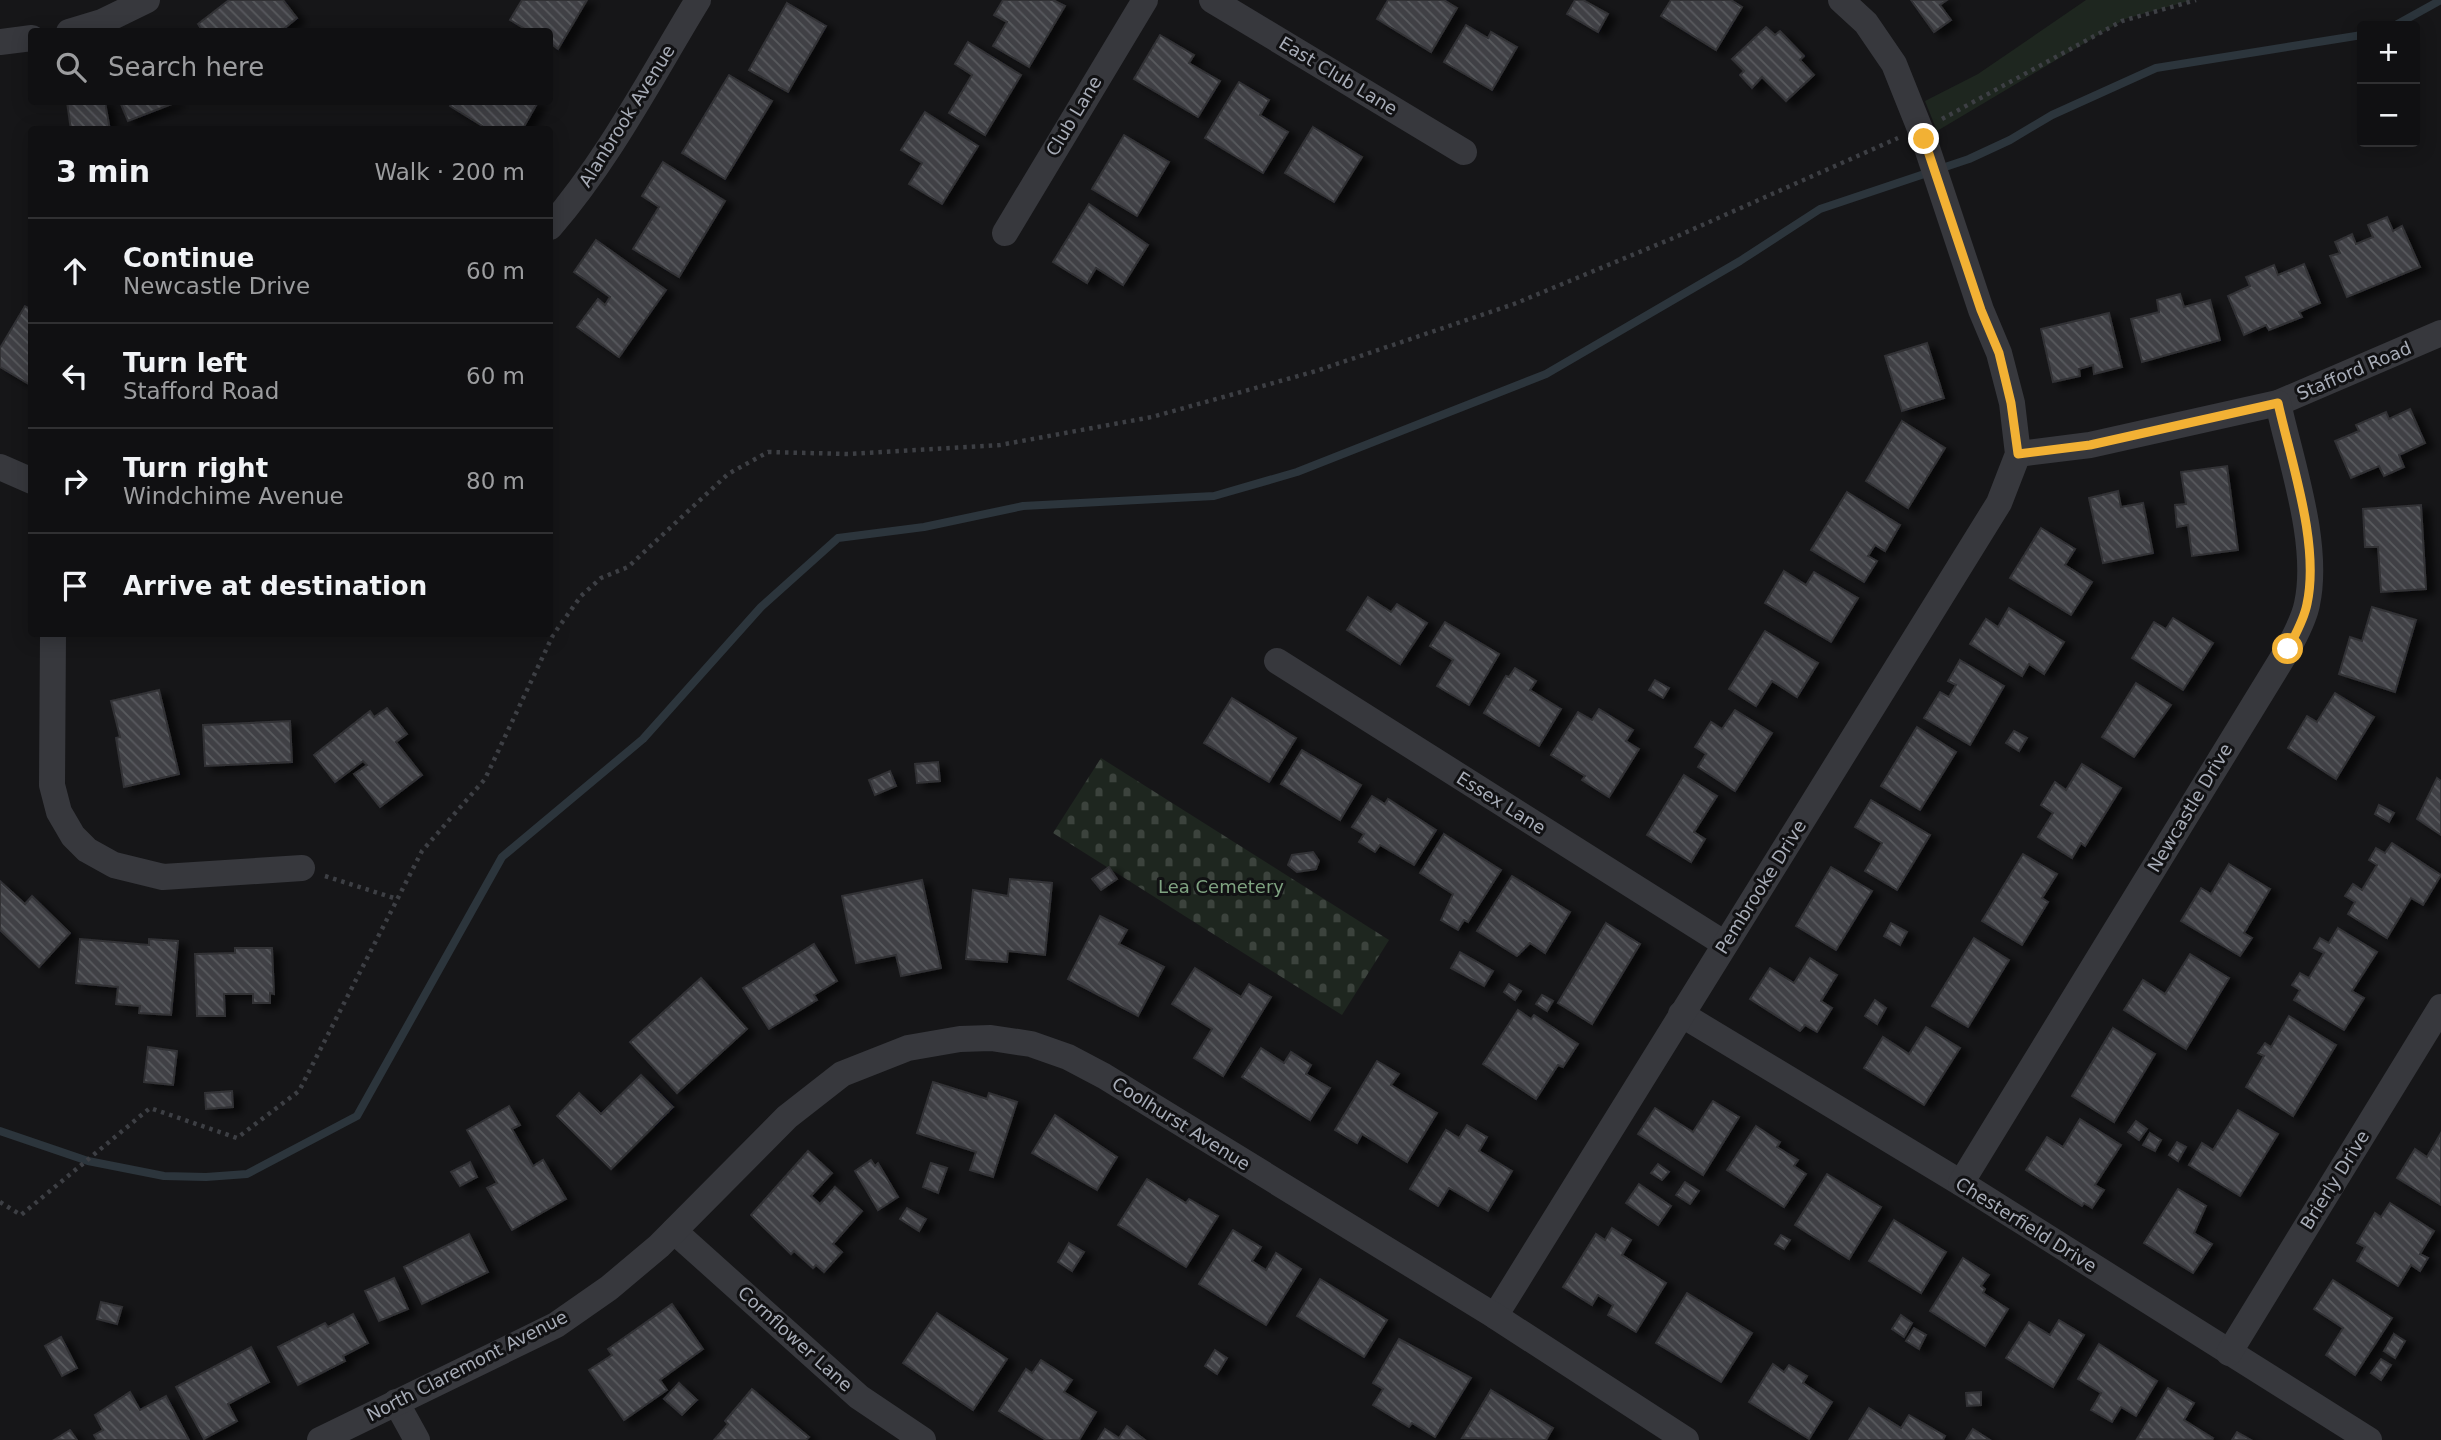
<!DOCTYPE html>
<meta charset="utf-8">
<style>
:root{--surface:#101012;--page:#19191b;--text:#f1f3f6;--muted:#9c9d9f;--line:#303032}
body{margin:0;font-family:"DejaVu Sans",sans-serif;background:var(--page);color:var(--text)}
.controls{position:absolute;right:21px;top:21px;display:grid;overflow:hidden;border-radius:7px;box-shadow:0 4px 18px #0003}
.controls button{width:63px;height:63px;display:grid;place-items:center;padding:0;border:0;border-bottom:2px solid var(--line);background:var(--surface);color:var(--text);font:35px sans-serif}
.stop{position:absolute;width:21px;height:21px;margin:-16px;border:5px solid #f2b134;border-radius:50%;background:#fff}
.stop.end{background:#f2b134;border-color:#fff;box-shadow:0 2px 7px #0008}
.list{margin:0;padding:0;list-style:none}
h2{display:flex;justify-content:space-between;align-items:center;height:91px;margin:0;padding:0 28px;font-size:30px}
h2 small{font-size:23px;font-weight:400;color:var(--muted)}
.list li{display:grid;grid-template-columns:46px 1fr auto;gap:21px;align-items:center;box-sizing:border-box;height:105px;padding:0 28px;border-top:2px solid var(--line)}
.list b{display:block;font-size:26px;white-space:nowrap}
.list p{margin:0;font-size:23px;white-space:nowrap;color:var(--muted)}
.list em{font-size:23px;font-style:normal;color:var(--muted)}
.icon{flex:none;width:38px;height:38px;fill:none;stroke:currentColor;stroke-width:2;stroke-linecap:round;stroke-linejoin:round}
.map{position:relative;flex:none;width:2441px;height:1440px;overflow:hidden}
.search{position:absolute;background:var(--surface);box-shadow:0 4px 18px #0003;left:28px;top:28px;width:525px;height:77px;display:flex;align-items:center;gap:18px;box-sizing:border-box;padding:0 24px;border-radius:7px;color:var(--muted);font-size:26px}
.panel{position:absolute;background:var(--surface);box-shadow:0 4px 18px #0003;left:28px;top:126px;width:525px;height:511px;border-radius:7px}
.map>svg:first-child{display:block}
</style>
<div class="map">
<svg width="2441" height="1440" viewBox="0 0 2441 1440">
<defs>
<pattern id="cemetery-stones" width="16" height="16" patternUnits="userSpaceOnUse" patternTransform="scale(1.75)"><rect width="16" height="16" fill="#1e261f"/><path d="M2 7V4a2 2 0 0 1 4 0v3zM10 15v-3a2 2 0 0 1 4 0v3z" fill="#3c433d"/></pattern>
<pattern id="building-back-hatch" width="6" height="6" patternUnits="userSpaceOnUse" patternTransform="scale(1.75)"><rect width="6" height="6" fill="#404145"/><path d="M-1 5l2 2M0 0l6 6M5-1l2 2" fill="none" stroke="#595a5e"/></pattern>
<filter id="shadow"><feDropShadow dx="8" dy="4.5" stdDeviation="3.5" flood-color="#0009"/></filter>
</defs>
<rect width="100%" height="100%" fill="#161618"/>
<polygon fill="#1e261f" points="2086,0 2192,0 2125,19 1937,131 1925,101 1978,74"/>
<polygon fill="url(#cemetery-stones)" points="1101,758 1389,940 1342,1015 1053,833"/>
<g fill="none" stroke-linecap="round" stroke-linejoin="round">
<g stroke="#2c353c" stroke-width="8">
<polyline points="2394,26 2441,0"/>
<polyline points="0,1131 88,1161 164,1176 206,1177 247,1174 357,1116 502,857 643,739 761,607 838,538 924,527 1023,506 1214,496 1297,472 1546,374 1740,261 1820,209 1969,159 2010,140 2052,115 2156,68 2362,35"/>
</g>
</g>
<g fill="url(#building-back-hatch)" stroke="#303034" stroke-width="2" filter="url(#shadow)">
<polygon points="229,0 283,0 297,18 280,32 203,32 198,24"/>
<polygon points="522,0 587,0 558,49 550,43 550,32 530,32 510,20"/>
<polygon points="1003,0 1053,0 1065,6 1029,67 993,46 1007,22 994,15"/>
<polygon points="1388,0 1444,0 1457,8 1431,52 1377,19"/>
<polygon points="1575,0 1583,0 1608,14 1598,32 1567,14"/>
<polygon points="1671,0 1731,0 1742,7 1716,50 1661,16"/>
<polygon points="1911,0 1947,0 1940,5 1951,20 1934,32"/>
<polygon points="787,3 826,26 788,92 749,70"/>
<polygon points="1466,25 1488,38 1491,32 1517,47 1492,90 1444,62"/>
<polygon points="1766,27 1775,35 1780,31 1804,56 1800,60 1814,75 1786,101 1762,77 1752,88 1740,75 1744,71 1732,59"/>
<polygon points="1160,35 1194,55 1189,63 1220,81 1198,117 1134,79"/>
<polygon points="968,42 1021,75 985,135 949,113 972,75 955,64"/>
<polygon points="729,75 772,101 725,179 682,153"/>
<polygon points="1239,82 1269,100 1260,115 1288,132 1263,173 1205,138"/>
<polygon points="67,102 105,102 110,130 71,130"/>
<polygon points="120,102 177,102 128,121"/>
<polygon points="453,102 538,102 522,130 489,130 450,106"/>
<polygon points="925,112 978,146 942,204 909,184 922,163 901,150"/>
<polygon points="1313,127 1362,157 1334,202 1285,173"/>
<polygon points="1124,135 1169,162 1137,216 1092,189"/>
<polygon points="663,162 725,201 679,277 633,249 659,207 642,196"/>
<polygon points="1089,204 1148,245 1123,285 1096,268 1087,283 1053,262"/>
<polygon points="2387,217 2393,231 2402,226 2420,267 2347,297 2330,256 2340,253 2335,242 2352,234 2356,244 2373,237 2368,225"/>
<polygon points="596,240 666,290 619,357 577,327 598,299 605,305 610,297 574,272"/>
<polygon points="2304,264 2320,303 2299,312 2302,317 2269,330 2266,325 2244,335 2228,296 2250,286 2246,277 2274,265 2278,275"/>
<polygon points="2180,294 2184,307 2210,300 2220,340 2142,362 2131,319 2159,312 2157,300"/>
<polygon points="25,306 32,310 32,386 0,367 0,348"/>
<polygon points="2109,313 2122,367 2094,374 2093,365 2079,369 2080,376 2053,382 2041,329"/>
<polygon points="1927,343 1944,398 1902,411 1885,356"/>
<polygon points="2410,409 2425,443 2399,455 2404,467 2384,476 2379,466 2351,478 2335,441 2359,431 2356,425 2386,412 2389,419"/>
<polygon points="1902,421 1945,448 1908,508 1866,481"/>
<polygon points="2227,466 2238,550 2192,556 2188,525 2177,527 2175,505 2186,504 2181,472"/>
<polygon points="2118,491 2121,507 2143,503 2153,553 2103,563 2089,498"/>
<polygon points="1847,492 1900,525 1885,551 1875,545 1868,556 1877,561 1864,582 1811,550"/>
<polygon points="2421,505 2426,589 2381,592 2378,547 2365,547 2363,509"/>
<polygon points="2041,528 2075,549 2065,565 2092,582 2071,615 2010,578"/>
<polygon points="1784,571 1806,585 1814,572 1858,598 1831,642 1765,603"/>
<polygon points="1368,597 1391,612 1397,604 1427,623 1400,664 1347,630"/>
<polygon points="2372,607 2416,620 2395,692 2339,674 2350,637 2362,641"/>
<polygon points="2009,608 2064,642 2044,674 2029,664 2022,676 1970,644 1986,619 1998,627"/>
<polygon points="2173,618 2213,643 2183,690 2132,658 2154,622 2166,629"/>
<polygon points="1445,622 1499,654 1469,705 1437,686 1453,660 1430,646"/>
<polygon points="1765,631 1818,663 1797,697 1772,681 1756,706 1729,689"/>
<polygon points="1960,660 2004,686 1970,745 1924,718 1940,692 1949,697 1956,685 1948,681"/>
<polygon points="1515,668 1536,681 1530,690 1561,709 1539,746 1484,713 1506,676 1509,677"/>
<polygon points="1655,680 1669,688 1663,698 1649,690"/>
<polygon points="2136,683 2171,705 2134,757 2102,737"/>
<polygon points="159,690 179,774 124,787 116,738 120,737 111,701"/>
<polygon points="2335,693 2374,717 2336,779 2288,748 2307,716 2317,722"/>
<polygon points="1232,698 1296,738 1269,782 1204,743"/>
<polygon points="387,708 407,734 396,742 422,775 380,807 354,774 367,765 363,761 335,782 314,755 370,711 374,717"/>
<polygon points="1599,709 1633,730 1626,741 1639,749 1609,797 1582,780 1585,776 1551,755 1578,712 1592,720"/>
<polygon points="1735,710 1772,733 1735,791 1698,767 1706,754 1695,747 1711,722 1722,729"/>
<polygon points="290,721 292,762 205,766 203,725"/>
<polygon points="1917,727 1956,752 1920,810 1881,786"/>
<polygon points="2014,731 2027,738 2019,751 2006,743"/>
<polygon points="1302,750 1361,785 1340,820 1281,784"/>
<polygon points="938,762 940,781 917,783 915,764"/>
<polygon points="2082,764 2121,788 2085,846 2081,843 2072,858 2038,837 2053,813 2041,805 2055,782 2066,790"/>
<polygon points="890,771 896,786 875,795 869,780"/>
<polygon points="1684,775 1717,796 1694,832 1705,839 1691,862 1647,835"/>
<polygon points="2437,778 2441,781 2441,835 2417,819"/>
<polygon points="1372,796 1385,804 1388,799 1436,830 1414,865 1380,845 1375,852 1359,842 1364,834 1352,827"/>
<polygon points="1871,800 1930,835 1897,890 1865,871 1882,843 1855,827"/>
<polygon points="2379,805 2394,813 2389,822 2375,814"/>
<polygon points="1444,834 1501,870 1468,922 1464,920 1458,930 1441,920 1453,894 1420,873"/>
<polygon points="2392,843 2441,875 2423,905 2411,898 2387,938 2348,914 2355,902 2345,896 2353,884 2362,890 2377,865 2369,860 2376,848 2385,853"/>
<polygon points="1313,852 1319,861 1316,869 1297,872 1288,865 1292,855"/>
<polygon points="2023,854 2057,874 2042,898 2048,902 2022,945 1982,921"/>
<polygon points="2229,864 2270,889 2244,933 2252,938 2240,956 2181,921 2201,888 2211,894"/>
<polygon points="1109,867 1117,879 1101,890 1092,879"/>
<polygon points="1831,867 1872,891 1836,950 1796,926"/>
<polygon points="1512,876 1570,912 1545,953 1530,943 1517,956 1477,931"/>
<polygon points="1010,879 1052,883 1045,955 1008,951 1007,962 966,959 973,890 1008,896"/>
<polygon points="922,880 941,968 901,976 896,955 856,963 842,896"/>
<polygon points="0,881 25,904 32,896 70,933 39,967 0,930"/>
<polygon points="1100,916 1127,930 1119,944 1164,967 1138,1016 1068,979"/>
<polygon points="1606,923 1640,944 1592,1024 1558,1003"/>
<polygon points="1891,923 1907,932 1900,945 1884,936"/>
<polygon points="2338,928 2377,952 2352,991 2364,998 2344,1030 2294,1000 2300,990 2292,985 2300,973 2309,978 2324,953 2314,948 2320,938 2329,943"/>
<polygon points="1974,938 2009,960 1968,1027 1932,1006"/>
<polygon points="80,939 149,945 149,939 178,941 171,1015 139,1013 140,1006 116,1004 118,987 76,983"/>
<polygon points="814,944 837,981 814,995 817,1000 769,1029 743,988"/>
<polygon points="235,948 272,948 274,994 270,993 270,1003 253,1003 253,994 224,994 225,1016 197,1016 195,954 235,953"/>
<polygon points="1460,952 1493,971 1484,986 1451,968"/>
<polygon points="2190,954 2229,978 2186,1049 2124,1010 2143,980 2165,994"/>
<polygon points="1810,958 1837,975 1821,1001 1832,1008 1817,1032 1805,1025 1800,1031 1750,999 1770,968 1794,983"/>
<polygon points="1195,968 1241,997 1249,984 1271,997 1223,1076 1194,1058 1212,1029 1172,1004"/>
<polygon points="701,978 747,1029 677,1093 630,1042"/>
<polygon points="1509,984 1521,991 1515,1000 1504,992"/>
<polygon points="1542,995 1553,1001 1547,1011 1536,1004"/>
<polygon points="1875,1000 1886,1008 1877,1024 1865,1016"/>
<polygon points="1518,1010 1531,1019 1534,1015 1578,1044 1563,1067 1558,1065 1536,1099 1483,1064"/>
<polygon points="2289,1016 2336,1045 2293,1116 2246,1087 2264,1056 2258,1053 2265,1043 2271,1047"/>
<polygon points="1926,1027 1960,1048 1924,1105 1864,1068 1883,1037 1909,1054"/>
<polygon points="2113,1028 2155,1054 2114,1122 2072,1096"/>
<polygon points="148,1047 177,1051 173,1085 144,1082"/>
<polygon points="1261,1048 1284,1063 1291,1052 1311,1065 1306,1074 1330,1088 1310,1120 1242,1077"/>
<polygon points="1377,1061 1399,1074 1391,1085 1437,1113 1407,1162 1362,1134 1357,1143 1335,1130"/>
<polygon points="641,1075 673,1107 611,1169 557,1116 579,1093 601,1114"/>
<polygon points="933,1082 987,1099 989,1093 1017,1102 993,1177 970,1170 976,1152 917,1133"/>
<polygon points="232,1091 233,1107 206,1109 205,1093"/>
<polygon points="1713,1101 1739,1117 1703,1175 1638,1134 1655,1108 1693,1132"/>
<polygon points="509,1106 520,1125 512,1129 533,1166 543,1160 566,1199 512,1230 487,1188 497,1183 467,1130"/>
<polygon points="2238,1110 2278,1134 2240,1196 2189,1165 2202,1143 2213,1150"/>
<polygon points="1055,1115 1117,1157 1097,1190 1032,1153"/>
<polygon points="2080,1119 2121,1145 2095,1185 2104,1190 2092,1208 2084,1203 2082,1206 2026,1170 2047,1137 2063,1147"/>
<polygon points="2136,1121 2147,1129 2139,1140 2128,1132"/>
<polygon points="1467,1125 1487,1137 1479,1151 1512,1171 1488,1211 1449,1188 1438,1206 1410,1189 1446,1130 1459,1138"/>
<polygon points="1756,1126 1780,1142 1777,1147 1798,1160 1794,1166 1806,1174 1784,1207 1727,1170"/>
<polygon points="2150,1133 2161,1140 2155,1151 2143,1145"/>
<polygon points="2441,1133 2441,1205 2397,1178 2415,1149 2427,1157"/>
<polygon points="2177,1142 2186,1147 2178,1161 2169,1155"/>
<polygon points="808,1151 832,1173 811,1196 820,1204 835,1187 862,1211 833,1244 842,1252 824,1272 816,1265 813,1268 794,1251 791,1254 751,1215"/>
<polygon points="871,1160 875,1166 878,1163 898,1197 878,1210 855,1171"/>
<polygon points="470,1162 477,1177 460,1186 451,1172"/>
<polygon points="931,1163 947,1168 938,1193 923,1187"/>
<polygon points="1658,1164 1669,1172 1662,1180 1651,1173"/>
<polygon points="1827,1174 1881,1207 1849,1259 1795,1225"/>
<polygon points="1147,1179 1186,1203 1189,1199 1218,1216 1186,1267 1118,1225"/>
<polygon points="1685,1182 1699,1191 1690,1204 1676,1195"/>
<polygon points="1639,1184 1671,1206 1658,1225 1626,1203"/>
<polygon points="2178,1189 2206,1206 2194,1233 2212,1244 2193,1273 2144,1243"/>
<polygon points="2390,1203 2434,1231 2420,1254 2428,1258 2420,1271 2411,1265 2398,1286 2357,1261 2365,1247 2357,1243 2375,1213 2381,1217"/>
<polygon points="907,1208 926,1219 919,1231 900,1219"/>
<polygon points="1894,1220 1946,1252 1921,1293 1869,1261"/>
<polygon points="1612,1228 1631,1240 1622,1255 1666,1283 1636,1332 1608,1315 1613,1305 1598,1295 1592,1305 1563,1287 1596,1234 1605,1240"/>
<polygon points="1233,1230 1261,1247 1252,1261 1266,1270 1276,1253 1301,1269 1266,1325 1199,1284"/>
<polygon points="469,1234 488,1272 422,1304 404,1267"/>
<polygon points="1781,1235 1790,1240 1784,1249 1775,1244"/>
<polygon points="1069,1243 1084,1252 1072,1271 1058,1262"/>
<polygon points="1963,1258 1989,1275 1981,1286 1985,1289 1983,1293 2008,1309 1985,1346 1930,1311"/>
<polygon points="394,1278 408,1309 379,1321 365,1291"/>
<polygon points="1320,1279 1387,1320 1364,1357 1297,1316"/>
<polygon points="2333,1280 2392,1318 2355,1375 2326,1355 2343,1328 2314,1309"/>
<polygon points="1687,1293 1752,1333 1721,1382 1656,1343"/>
<polygon points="101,1302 122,1307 117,1324 97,1319"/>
<polygon points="672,1304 703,1349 660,1380 667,1390 624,1420 589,1370 612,1355 608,1349"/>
<polygon points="937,1313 1007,1359 973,1410 903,1363"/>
<polygon points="353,1314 368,1343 343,1356 345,1361 298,1385 278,1347 325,1323 328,1327"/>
<polygon points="1901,1315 1912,1323 1904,1337 1892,1329"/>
<polygon points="2059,1320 2084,1335 2053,1387 2006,1358 2029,1322 2050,1335"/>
<polygon points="1914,1328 1926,1335 1919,1349 1906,1341"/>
<polygon points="2394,1334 2405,1341 2395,1358 2384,1351"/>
<polygon points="61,1337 77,1368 62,1376 45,1346"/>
<polygon points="1399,1339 1471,1378 1435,1437 1412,1423 1409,1427 1373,1405 1383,1389 1373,1383"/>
<polygon points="2099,1344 2157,1381 2136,1416 2121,1407 2112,1422 2091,1410 2101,1393 2078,1379"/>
<polygon points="251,1347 269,1382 228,1404 237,1421 204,1439 176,1387"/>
<polygon points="1215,1350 1227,1358 1217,1374 1205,1366"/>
<polygon points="2381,1359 2391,1365 2381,1380 2371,1373"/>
<polygon points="1041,1360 1072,1380 1064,1392 1096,1412 1079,1440 1046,1440 999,1411 1026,1369 1032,1373"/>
<polygon points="1773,1364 1784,1372 1789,1365 1807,1376 1803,1383 1832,1402 1809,1439 1749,1402"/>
<polygon points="679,1383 697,1400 682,1415 664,1399"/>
<polygon points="2168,1388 2194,1403 2184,1420 2213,1438 2212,1440 2137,1439"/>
<polygon points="752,1389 809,1437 806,1440 714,1440 728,1424 725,1421"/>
<polygon points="1491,1390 1553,1428 1546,1440 1462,1438"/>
<polygon points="130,1392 140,1410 166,1396 189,1440 97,1440 94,1435 103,1430 95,1415"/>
<polygon points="1981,1392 1981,1405 1967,1406 1966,1393"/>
<polygon points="1869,1408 1901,1428 1909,1415 1945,1436 1943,1440 1849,1440"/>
<polygon points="1127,1426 1145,1440 1098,1440 1105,1429 1119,1438"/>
<polygon points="1973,1429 1990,1440 1966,1440"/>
<polygon points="70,1430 77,1440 54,1440"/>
<polygon points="2237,1432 2251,1440 2232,1440"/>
</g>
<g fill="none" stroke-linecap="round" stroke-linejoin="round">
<g stroke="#3d3f44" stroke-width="4.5" stroke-dasharray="3.5 5" stroke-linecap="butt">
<polyline points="1942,119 2122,21 2196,0"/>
<polyline points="325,876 397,899"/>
<polyline points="0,1202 21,1215 150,1108 237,1138 299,1091 422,851 485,779 553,635 581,596 601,578 628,567 728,474 768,452 849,454 1000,445 1152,417 1316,371 1514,304 1671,239 1898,138"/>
</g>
<g stroke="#37383d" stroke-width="26">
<polyline points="1212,0 1464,152"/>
<polyline points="69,32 102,22 147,0"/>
<polyline points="0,42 32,38"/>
<path d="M 550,227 C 609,159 651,77 698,0"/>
<polyline points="1005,233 1145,0"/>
<polyline points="2018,454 2090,445 2278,403 2441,333"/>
<polyline points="0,467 32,481"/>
<polyline points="53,634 52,785 59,812 73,836 87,850 114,865 163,877 302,868"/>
<polyline points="1277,661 1725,944"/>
<polyline points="1681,1014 1961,1183 2369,1440"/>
<path d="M 1961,1183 L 2288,649 C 2295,635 2304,620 2307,604 C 2320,544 2291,462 2278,403"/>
<polyline points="674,1231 859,1397 923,1440"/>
<polyline points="1495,1316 1999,503 2018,454 2012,403 1999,353 1981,310 1924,139 1894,64 1866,23 1841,0"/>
<polyline points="2229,1353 2441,1007"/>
<polyline points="396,1402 417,1440"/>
<polyline points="320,1440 556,1325 609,1288 659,1246 787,1117 842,1074 908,1048 960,1039 991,1038 1031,1044 1068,1057 1104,1076 1495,1316 1686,1440"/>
</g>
</g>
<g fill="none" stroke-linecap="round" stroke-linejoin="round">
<path stroke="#f2b134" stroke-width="9" d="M 1924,139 L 1981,310 L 1999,353 L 2011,403 L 2018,454 L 2090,445 L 2278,403 C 2291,462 2320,544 2307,604 C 2304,620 2295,635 2288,649"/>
</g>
<g text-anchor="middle" stroke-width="6" stroke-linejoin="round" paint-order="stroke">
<g font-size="18" fill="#a8adb8" stroke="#111113">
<text transform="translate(1338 76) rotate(31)" y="6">East Club Lane</text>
<text transform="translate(627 116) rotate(-58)" y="6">Alanbrook Avenue</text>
<text transform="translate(1074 116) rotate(-59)" y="6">Club Lane</text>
<text transform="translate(2354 371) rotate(-23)" y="6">Stafford Road</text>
<text transform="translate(1501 803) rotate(32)" y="6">Essex Lane</text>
<text transform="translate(2190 808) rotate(-59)" y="6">Newcastle Drive</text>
<text transform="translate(1761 887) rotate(-58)" y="6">Pembrooke Drive</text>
<text transform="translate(1181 1124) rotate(32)" y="6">Coolhurst Avenue</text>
<text transform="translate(2335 1180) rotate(-58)" y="6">Brierly Drive</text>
<text transform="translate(2026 1225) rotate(32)" y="6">Chesterfield Drive</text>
<text transform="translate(795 1339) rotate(42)" y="6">Cornflower Lane</text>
<text transform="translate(467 1366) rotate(-27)" y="6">North Claremont Avenue</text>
</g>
<g font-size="18" fill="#7fa381" stroke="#111113">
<text x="1221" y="893">Lea Cemetery</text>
</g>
</g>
</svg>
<div class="controls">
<button>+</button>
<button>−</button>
</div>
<div class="stop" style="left:2288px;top:649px"></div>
<div class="stop end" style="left:1924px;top:139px"></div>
<div class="search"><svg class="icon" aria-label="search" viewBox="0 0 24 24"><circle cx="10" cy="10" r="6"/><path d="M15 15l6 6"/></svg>Search here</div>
<section class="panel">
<h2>3 min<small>Walk · 200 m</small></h2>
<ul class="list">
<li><svg class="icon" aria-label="ahead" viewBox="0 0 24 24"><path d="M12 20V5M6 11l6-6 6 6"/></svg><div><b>Continue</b><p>Newcastle Drive</p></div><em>60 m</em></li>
<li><svg class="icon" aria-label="left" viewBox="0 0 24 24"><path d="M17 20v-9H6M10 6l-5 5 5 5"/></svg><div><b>Turn left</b><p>Stafford Road</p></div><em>60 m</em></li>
<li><svg class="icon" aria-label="right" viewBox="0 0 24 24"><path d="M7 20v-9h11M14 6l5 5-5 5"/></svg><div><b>Turn right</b><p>Windchime Avenue</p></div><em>80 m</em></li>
<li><svg class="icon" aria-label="arrive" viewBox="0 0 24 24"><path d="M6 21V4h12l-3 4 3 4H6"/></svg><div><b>Arrive at destination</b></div></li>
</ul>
</section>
</div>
